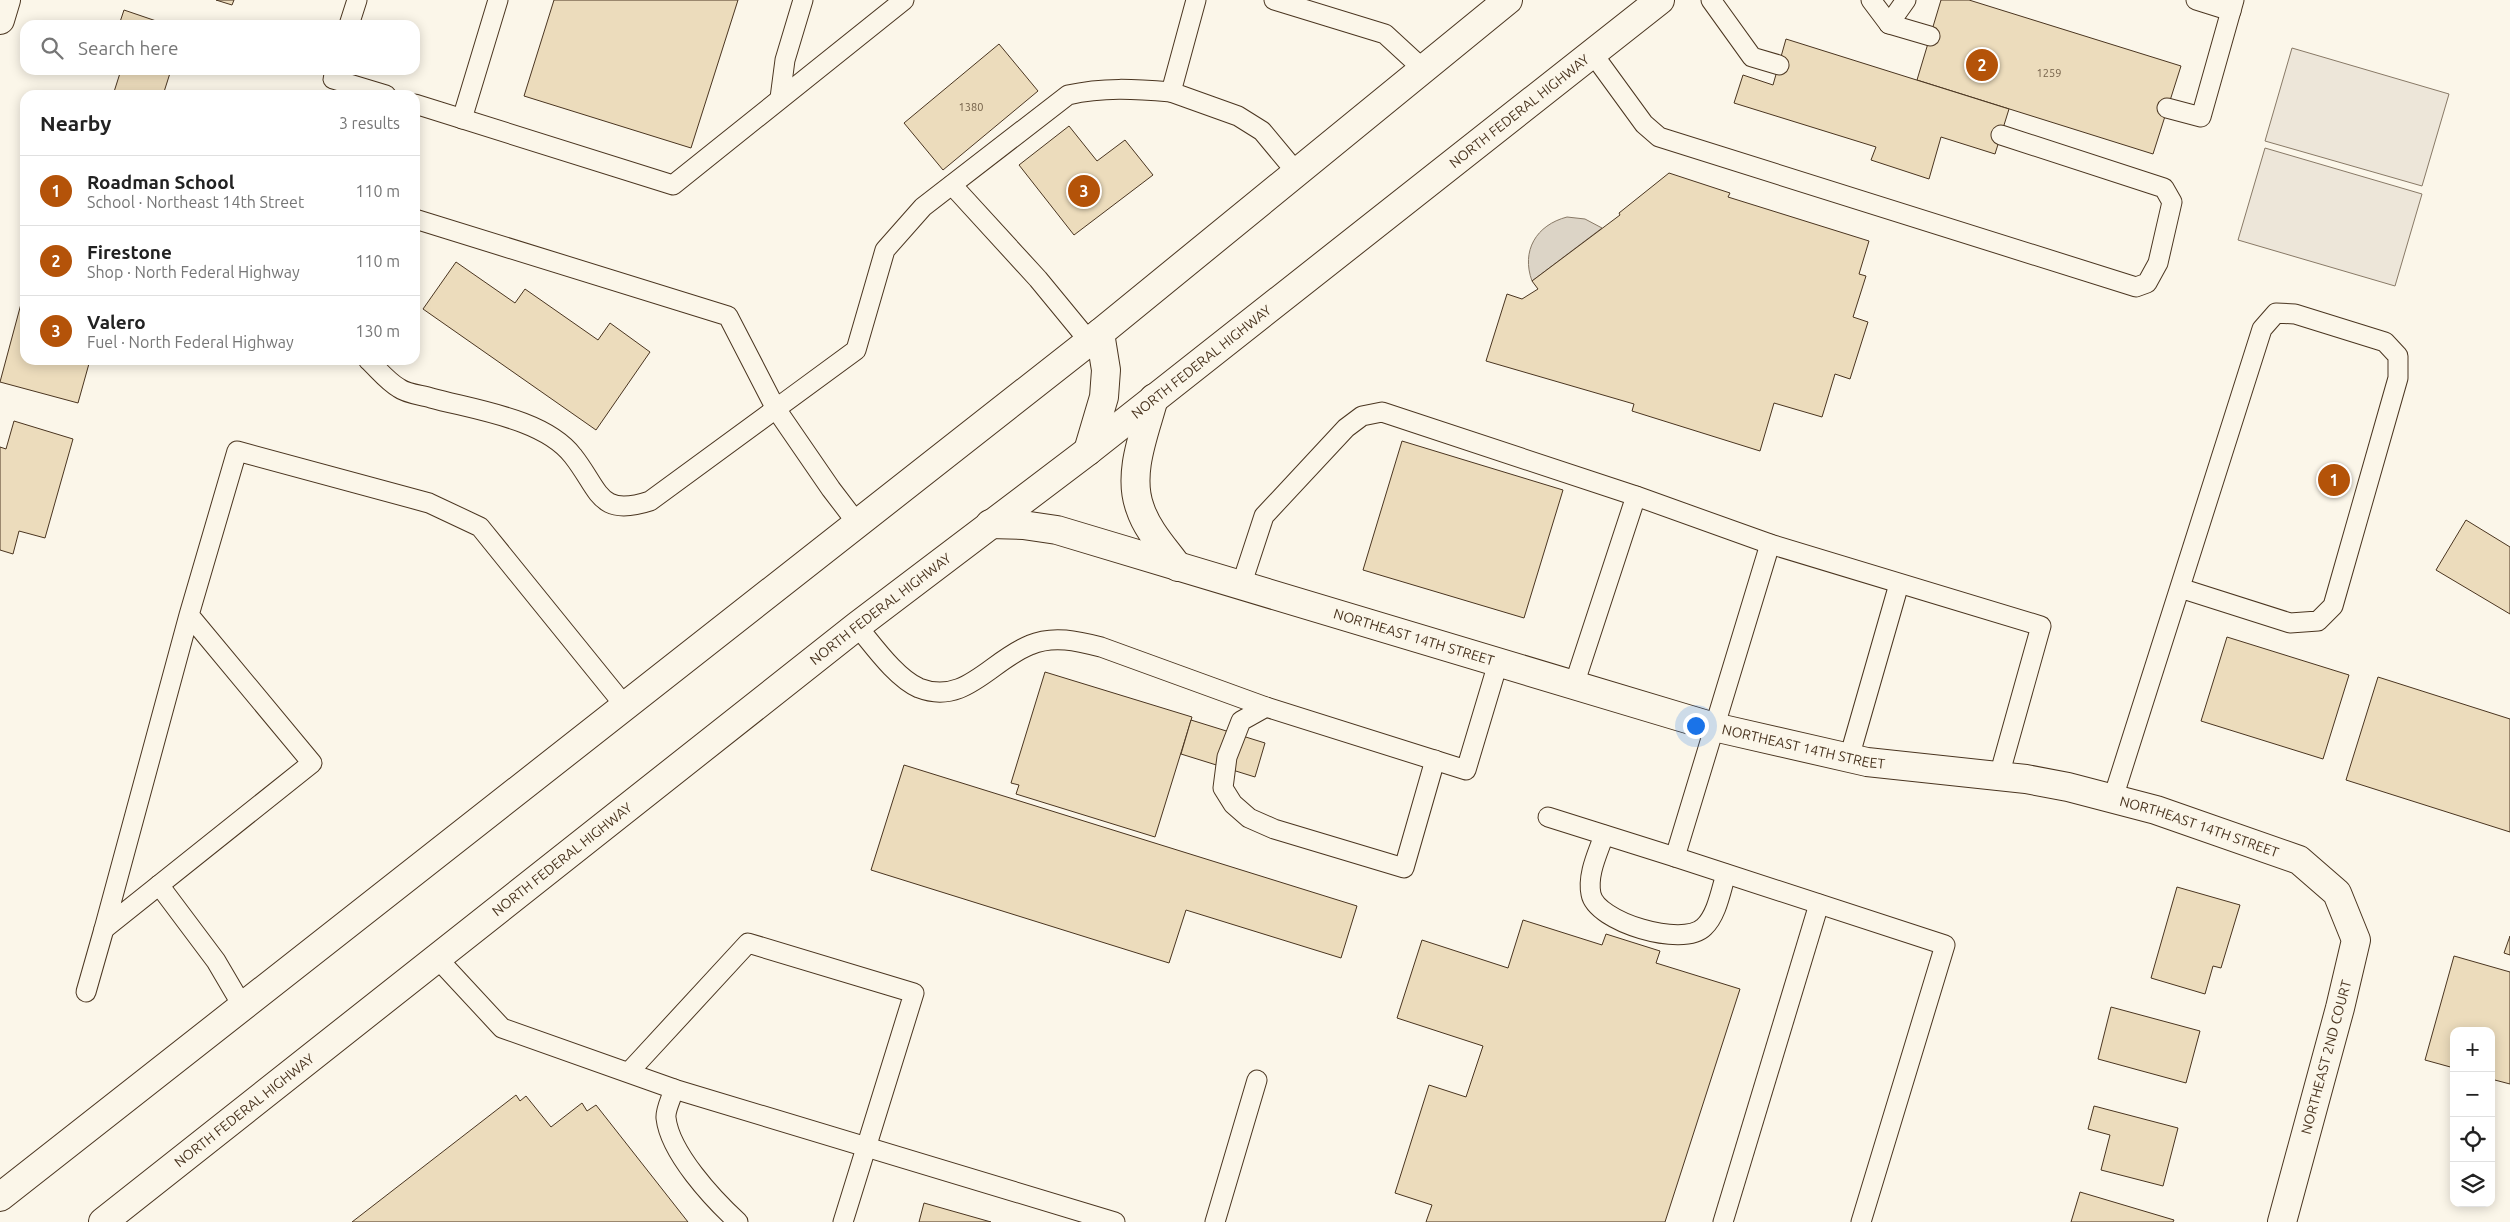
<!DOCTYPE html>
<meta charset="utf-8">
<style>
:root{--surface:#fff;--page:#f6f6f6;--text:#222;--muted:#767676;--line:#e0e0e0;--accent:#b45309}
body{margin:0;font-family:Ubuntu,sans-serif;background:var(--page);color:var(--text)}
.controls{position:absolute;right:15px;bottom:15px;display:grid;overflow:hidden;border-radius:10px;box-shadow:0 2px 12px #0003}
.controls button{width:45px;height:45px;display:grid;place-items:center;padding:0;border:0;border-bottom:1px solid var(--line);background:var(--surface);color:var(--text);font:25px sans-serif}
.you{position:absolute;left:1695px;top:725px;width:18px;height:18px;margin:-12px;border:4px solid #fff;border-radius:50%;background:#1a73e8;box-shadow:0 0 0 8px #1a73e833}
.badge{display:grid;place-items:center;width:32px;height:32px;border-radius:50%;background:var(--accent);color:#fff;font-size:16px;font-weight:700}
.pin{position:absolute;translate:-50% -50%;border:2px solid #fff;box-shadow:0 1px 5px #0006}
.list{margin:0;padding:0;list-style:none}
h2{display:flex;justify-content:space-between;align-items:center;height:65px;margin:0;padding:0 20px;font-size:21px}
h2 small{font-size:16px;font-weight:400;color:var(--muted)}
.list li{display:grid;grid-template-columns:32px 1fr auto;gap:15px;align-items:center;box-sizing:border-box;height:70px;padding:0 20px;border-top:1px solid var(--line)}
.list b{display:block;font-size:19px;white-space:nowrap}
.list p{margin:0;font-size:16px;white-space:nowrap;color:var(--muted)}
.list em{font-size:16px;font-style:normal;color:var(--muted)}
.icon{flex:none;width:28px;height:28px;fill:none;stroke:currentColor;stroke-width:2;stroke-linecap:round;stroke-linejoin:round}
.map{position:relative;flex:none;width:2510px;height:1222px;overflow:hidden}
.search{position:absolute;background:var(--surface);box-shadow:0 2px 12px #0003;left:20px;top:20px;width:400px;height:55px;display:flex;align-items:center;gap:12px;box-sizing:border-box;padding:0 18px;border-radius:15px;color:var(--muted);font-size:19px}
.panel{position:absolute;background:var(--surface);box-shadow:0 2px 12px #0003;left:20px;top:90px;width:400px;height:275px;border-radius:15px}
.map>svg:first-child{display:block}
</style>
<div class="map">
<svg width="2510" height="1222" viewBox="0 0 2510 1222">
<rect width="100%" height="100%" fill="#fbf6e9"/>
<g fill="#ede6d9" stroke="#887966">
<polygon points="2292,48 2449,94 2422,186 2265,141"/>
<polygon points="2265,148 2422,194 2395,286 2238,240"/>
</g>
<path fill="#dcd4c6" stroke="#887966" d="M 1567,217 L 1585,219 L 1602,228 L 1532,281 C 1521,251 1536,225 1567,217 Z"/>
<g fill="#ecdcbc" stroke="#4a3520">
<polygon points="216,0 234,0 232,5"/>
<polygon points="554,0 738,0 691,148 524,96"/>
<polygon points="1941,0 1969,0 2181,66 2153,154 1917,80"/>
<polygon points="124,10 168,25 119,25"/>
<polygon points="1786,39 2009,109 1995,154 1941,137 1929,179 1871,160 1876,147 1734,103 1743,75 1773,85"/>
<polygon points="999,44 1038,91 943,170 904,123"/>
<polygon points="121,70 171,70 163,95 113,95"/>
<polygon points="1069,126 1097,161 1125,140 1153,175 1074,235 1019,165"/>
<polygon points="1669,173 1730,193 1728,197 1869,241 1859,274 1866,276 1853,317 1868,322 1850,379 1835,374 1822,417 1774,403 1760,451 1632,411 1634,404 1486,361 1507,294 1522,299 1538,289 1532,281 1620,215 1619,213"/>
<polygon points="456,262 515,303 525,289 598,340 610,323 650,352 596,430 423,309"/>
<polygon points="25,289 25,360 90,360 78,403 0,382"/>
<polygon points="14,421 73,439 45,538 19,531 13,554 0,550 0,447 6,449"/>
<polygon points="1402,441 1563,490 1524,618 1363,570"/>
<polygon points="2466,520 2510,547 2510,614 2436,570"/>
<polygon points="2227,637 2349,675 2323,759 2201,721"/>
<polygon points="1045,672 1192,717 1155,837 1016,794 1019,785 1011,783"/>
<polygon points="2378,677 2510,719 2510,832 2346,780"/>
<polygon points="1191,720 1265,743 1255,777 1181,754"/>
<polygon points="904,765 1357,906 1341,958 1186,910 1169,963 871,870"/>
<polygon points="2177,887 2240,905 2221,968 2213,966 2205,994 2151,978"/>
<polygon points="1523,920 1602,945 1606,934 1660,951 1656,963 1740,989 1665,1222 1426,1222 1432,1205 1395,1193 1429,1085 1466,1097 1483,1046 1397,1018 1422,940 1508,968"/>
<polygon points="2510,936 2510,955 2504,953"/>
<polygon points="2454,956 2510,972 2510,1084 2491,1079 2491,1031 2454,1031 2454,1068 2425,1060"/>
<polygon points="2111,1007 2200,1031 2186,1083 2098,1059"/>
<polygon points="516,1095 520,1101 526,1096 551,1127 582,1103 587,1111 596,1105 688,1222 352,1222"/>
<polygon points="2094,1106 2178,1128 2163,1186 2101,1170 2110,1135 2088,1129"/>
<polygon points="2080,1192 2174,1220 2173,1222 2071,1222"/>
<polygon points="924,1203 991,1222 919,1222"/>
</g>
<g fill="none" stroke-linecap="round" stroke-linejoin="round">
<defs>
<g id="lane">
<polyline points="1196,0 1171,92 1238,116 1262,131 1297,173"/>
<polyline points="1274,0 1385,34 1423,69"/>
<polyline points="1711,0 1752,57 1779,65"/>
<polyline points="1871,0 1889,24 1930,36"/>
<polyline points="2196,0 2231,11"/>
<polyline points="1889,24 1906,0"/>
<polyline points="349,25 357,0"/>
<polyline points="1593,54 1644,124 1659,137 2136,287 2147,283 2158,263 2172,202 2164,188 2001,135"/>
<polyline points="336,70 333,79 386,95"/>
<polyline points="780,98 785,60 803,0"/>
<polyline points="415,104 673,185 904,0"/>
<polyline points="2167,108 2201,117 2234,0"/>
<polyline points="462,119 498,0"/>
<polyline points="952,185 1038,279 1089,341"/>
<polyline points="415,219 728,316 776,409 831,489 857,523"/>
<path d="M 368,360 C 378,369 387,381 399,388 C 407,394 422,395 431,398 C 475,410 545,419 573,456 C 600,490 598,518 650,501 L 856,350 L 885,250 L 923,207 L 1068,95 C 1103,87 1135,89 1171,92"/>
<polyline points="1770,544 2041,626 1999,776"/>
<polyline points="1241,586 1264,516 1346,428 1362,416 1382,412 1636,496 1770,544 1675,857 1945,945 1861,1222"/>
<polyline points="189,615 312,763 104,929 189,615 237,451 429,503 480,527 625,706"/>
<path d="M 857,626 C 873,645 896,678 919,688 C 965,706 990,661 1030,645 C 1053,635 1078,641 1101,647 L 1266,707 L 1466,770 L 1498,663"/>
<polyline points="1574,685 1636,496"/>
<polyline points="1266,707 1241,721 1227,757 1223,788 1233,804 1249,818 1274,829 1404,868 1435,760"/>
<polyline points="1849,758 1899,584"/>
<polyline points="2113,798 2262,329 2276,313 2295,314 2385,342 2398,356 2398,378 2333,606 2318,621 2290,623 2180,588"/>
<polyline points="1548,817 1675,857"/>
<path d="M 1604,835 C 1598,853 1587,874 1591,894 C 1596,922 1683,948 1704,927 C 1717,915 1721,890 1726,874"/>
<polyline points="159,885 216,961 243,1007"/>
<polyline points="437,958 502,1028 674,1089 1115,1222"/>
<polyline points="86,992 104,929"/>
<polyline points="629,1072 748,943 914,993 843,1222"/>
<path d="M 674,1089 C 672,1097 665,1110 666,1118 C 670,1153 713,1199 738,1222"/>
<polyline points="1215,1222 1257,1080"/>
<polyline points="1723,1222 1819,904"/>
</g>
<g id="street">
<polyline points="0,20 6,0"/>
<path d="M 1154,398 C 1145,432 1127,473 1140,508 C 1147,530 1165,549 1178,567"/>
<path id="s1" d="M 990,524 L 1023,525 L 1057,530 L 1714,727 L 1867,762 L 2026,779 L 2068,787 L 2156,810 L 2299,860 L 2337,893 L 2356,940 L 2340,1008 L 2282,1222"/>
</g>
<g id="primary">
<polyline points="1088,451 1104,397 1106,370 1100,333"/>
<polyline points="0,1197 1100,333 1508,0"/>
<path id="s2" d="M 103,1222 L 857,626 L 1088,451 L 1660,0"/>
</g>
</defs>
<use href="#lane" stroke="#4a3520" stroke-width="21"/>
<use href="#street" stroke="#4a3520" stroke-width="30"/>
<use href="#primary" stroke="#4a3520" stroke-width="30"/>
<use href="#lane" stroke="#fbf6e9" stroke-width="19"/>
<use href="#street" stroke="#fbf6e9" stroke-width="28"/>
<use href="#primary" stroke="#fbf6e9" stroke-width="28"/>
</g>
<g text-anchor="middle" stroke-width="4" stroke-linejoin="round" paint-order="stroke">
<g font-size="11" fill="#725f47">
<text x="2049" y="77">1259</text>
<text x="971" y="111">1380</text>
</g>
<g font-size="14" fill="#4a3520" stroke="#fbf6e9">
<text dy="5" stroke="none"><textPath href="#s2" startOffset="1800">NORTH FEDERAL HIGHWAY</textPath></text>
<text dy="5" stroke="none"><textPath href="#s2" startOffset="1395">NORTH FEDERAL HIGHWAY</textPath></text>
<text dy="5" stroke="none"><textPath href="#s2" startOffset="990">NORTH FEDERAL HIGHWAY</textPath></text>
<text dy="5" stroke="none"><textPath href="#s1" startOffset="440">NORTHEAST 14TH STREET</textPath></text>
<text dy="5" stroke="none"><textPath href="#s1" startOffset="845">NORTHEAST 14TH STREET</textPath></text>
<text dy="5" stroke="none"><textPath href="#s1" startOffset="1250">NORTHEAST 14TH STREET</textPath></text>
<text dy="5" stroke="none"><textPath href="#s2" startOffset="585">NORTH FEDERAL HIGHWAY</textPath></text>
<text transform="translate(2326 1057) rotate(-75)" y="5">NORTHEAST 2ND COURT</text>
<text dy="5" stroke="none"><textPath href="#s2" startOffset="180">NORTH FEDERAL HIGHWAY</textPath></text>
</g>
</g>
</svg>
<div class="controls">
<button>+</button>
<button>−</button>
<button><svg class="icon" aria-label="locate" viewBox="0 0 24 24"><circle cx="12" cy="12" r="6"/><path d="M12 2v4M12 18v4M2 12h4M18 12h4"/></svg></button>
<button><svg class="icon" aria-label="layers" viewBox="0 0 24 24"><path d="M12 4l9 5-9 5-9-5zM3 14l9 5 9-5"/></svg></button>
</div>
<div class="you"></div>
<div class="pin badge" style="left:2334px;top:480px">1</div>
<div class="pin badge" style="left:1982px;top:65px">2</div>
<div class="pin badge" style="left:1084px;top:191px">3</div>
<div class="search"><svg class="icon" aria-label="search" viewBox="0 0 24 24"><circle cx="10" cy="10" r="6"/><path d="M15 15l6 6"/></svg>Search here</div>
<section class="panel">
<h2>Nearby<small>3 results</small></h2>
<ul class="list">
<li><span class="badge">1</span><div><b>Roadman School</b><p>School · Northeast 14th Street</p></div><em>110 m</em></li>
<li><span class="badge">2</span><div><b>Firestone</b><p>Shop · North Federal Highway</p></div><em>110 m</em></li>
<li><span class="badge">3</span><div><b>Valero</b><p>Fuel · North Federal Highway</p></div><em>130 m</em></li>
</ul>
</section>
</div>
